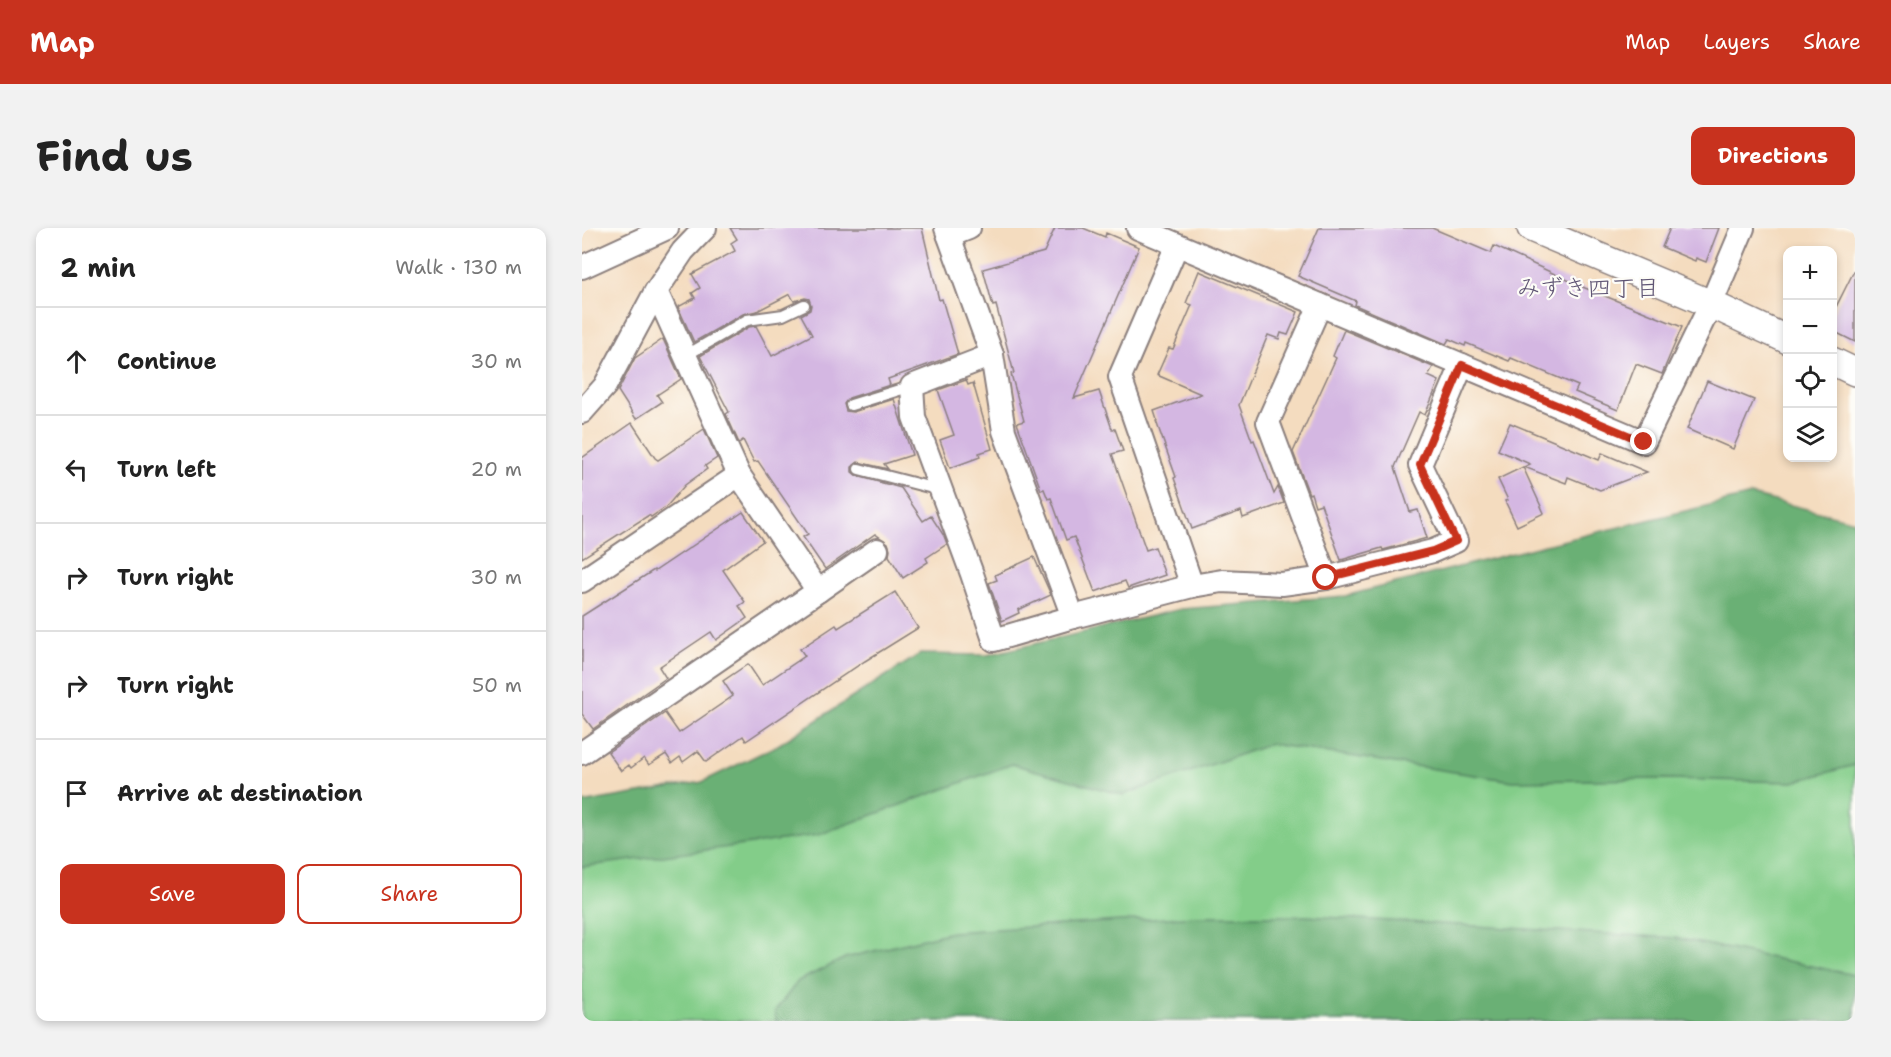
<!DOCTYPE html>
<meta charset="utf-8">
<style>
:root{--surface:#fff;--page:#f2f2f2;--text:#222;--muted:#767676;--line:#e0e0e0;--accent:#c8321e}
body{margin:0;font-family:"Shantell Sans","Klee One",sans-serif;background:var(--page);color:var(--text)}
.controls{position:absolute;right:18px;top:18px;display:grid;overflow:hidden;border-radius:12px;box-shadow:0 3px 9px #0003}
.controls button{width:54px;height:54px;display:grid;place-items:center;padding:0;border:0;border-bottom:2px solid var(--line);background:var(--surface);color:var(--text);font:30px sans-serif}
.stop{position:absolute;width:18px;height:18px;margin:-14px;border:4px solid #c8321e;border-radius:50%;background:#fff}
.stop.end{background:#c8321e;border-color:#fff;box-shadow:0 2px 6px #0008}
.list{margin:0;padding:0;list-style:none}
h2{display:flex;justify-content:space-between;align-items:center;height:78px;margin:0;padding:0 24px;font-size:26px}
h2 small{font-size:20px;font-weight:400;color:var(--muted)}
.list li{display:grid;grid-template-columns:39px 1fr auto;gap:18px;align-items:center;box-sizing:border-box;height:108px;padding:0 24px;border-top:2px solid var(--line)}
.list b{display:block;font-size:22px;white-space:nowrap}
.list em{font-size:20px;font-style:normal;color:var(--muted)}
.actions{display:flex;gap:12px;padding:18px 24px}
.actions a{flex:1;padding:14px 0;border:2px solid var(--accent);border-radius:12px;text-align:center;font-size:21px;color:var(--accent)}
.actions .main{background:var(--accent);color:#fff}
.icon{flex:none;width:33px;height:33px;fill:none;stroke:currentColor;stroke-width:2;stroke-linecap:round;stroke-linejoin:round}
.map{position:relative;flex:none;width:1273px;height:793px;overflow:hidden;border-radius:12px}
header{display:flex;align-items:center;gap:36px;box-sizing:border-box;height:84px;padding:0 30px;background:var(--accent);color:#fff}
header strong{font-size:28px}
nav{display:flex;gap:33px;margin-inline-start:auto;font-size:21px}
.intro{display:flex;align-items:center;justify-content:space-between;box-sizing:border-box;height:144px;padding:0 36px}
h1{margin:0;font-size:42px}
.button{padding:15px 27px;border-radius:12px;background:var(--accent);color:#fff;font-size:21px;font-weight:700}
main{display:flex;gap:36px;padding:0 36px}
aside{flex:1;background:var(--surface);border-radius:12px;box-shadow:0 3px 9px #0003}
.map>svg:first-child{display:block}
</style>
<header>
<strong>Map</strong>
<nav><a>Map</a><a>Layers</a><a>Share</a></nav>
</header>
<div class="intro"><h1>Find us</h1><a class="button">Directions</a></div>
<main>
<aside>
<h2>2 min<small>Walk · 130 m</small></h2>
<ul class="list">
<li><svg class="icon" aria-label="ahead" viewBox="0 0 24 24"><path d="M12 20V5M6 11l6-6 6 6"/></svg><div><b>Continue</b></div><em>30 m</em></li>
<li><svg class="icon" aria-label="left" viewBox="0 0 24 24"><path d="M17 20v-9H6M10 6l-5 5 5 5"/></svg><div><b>Turn left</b></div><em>20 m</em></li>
<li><svg class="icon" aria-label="right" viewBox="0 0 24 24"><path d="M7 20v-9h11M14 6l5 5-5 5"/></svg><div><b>Turn right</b></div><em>30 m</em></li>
<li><svg class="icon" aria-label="right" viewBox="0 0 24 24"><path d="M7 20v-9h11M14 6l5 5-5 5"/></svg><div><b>Turn right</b></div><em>50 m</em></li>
<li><svg class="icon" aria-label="arrive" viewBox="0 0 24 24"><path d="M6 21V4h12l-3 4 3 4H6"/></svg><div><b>Arrive at destination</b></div></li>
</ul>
<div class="actions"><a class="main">Save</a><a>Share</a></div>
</aside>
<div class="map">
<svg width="1273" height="793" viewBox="0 0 1273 793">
<rect width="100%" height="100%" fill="#fdfcf7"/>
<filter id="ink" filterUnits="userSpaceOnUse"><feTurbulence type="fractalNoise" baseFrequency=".0167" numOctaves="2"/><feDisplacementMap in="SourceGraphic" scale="12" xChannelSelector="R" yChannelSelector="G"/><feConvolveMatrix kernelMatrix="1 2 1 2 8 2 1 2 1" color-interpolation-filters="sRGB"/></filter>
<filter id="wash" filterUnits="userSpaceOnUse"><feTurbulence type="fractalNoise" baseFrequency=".008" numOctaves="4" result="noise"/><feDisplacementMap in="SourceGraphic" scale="24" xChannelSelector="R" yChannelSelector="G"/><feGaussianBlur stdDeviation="1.35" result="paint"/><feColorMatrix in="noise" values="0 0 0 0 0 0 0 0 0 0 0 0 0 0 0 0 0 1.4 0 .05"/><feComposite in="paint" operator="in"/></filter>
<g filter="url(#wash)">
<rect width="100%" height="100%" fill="#f4dcbf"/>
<polygon fill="#83cd89" stroke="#527862" stroke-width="1.5" points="1273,308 1273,793 0,793 0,594"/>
<g fill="#6ab075" stroke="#466958" stroke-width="1.5">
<polygon points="1169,267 1273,293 1273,537 1211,554 1086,551 931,553 689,516 541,567 430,536 236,607 0,639 0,575 120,554 196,517 338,426 405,427 599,381 763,368 959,318"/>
<polygon points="615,688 724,688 1094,710 1273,747 1273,793 194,793 193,783 216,753 263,730 370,704"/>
</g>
<g id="blocks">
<g fill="#d4b7e2">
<polygon points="148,0 340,0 357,72 360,71 376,126 306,151 308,157 267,170 262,176 264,183 271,184 312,171 330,227 302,236 306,241 276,234 270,239 270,244 275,248 319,260 341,293 349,288 362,308 365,316 344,330 346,334 321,350 307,328 308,321 306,315 293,306 243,341 221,309 226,306 176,233 172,234 161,212 157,215 144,186 147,184 118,128 167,99 174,98 190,128 230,107 219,87 228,82 229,77 227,71 223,70 212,73 208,66 175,83 161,86 112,114 96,79 113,70 110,65 118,60 110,46 153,23 149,15 155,11"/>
<polygon points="473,0 501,0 523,9 524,5 557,19 492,170 517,163 530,201 533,201 541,223 530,226 564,322 573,319 583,347 546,360 543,353 513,364 492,309 484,312 469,270 466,271 462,261 459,262 435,195 442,193 429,146 432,145 414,77 411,78 401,41 462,24"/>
<polygon points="737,0 850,0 909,25 912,18 1003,60 1100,99 1080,146 1054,136 1036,182 993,164 996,158 929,130 927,133 884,115 883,118 867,111 864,116 773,77 774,73 716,48"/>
<polygon points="1088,0 1137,0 1124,34 1114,30 1113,33 1080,19"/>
<polygon points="1273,41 1273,114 1251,103 1251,85"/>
<polygon points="617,43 716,84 706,107 699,105 697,111 686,107 657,177 670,213 672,212 692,266 696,259 702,275 661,290 659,283 610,301 592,250 594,249 574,193 575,192 572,183 619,166 575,147 587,120 591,121 610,77 604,75"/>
<polygon points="762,102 851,139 846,148 857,153 843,187 837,184 813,239 828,284 836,282 845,310 801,322 800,320 759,332 739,276 733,278 729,265 727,266 711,224 754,130 751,128"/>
<polygon points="81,111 99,151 75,167 80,174 54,191 36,163 53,130"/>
<polygon points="384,152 386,157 391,155 410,221 397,225 398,229 368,240 358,212 372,207 356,162"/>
<polygon points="1125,153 1172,172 1151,221 1105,201"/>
<polygon points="50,195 73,230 76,232 122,201 135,230 123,238 125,241 103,257 85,278 69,289 67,287 0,330 0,230"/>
<polygon points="928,195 1017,232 1020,225 1065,244 1018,262 986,249 984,255 942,239 948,236 916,222"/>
<polygon points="941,239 962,285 935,298 923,273 926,272 916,251"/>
<polygon points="161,284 181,313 141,342 163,374 157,378 165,390 134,412 129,404 77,439 84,450 11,501 0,486 0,388 72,342 73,343"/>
<polygon points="452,329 469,367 436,382 437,385 420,393 407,355 415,352 413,347"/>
<polygon points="313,364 336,400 283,433 164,513 161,508 124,534 116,523 101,534 98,529 90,535 84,526 67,537 62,530 49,540 47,537 39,543 26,524 83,485 97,505 151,468 141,453 166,436 180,457 223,428 218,421 254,397 256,400"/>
</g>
</g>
</g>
<g filter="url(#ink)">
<use href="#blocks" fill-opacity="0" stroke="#8b7f7d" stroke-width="1.5"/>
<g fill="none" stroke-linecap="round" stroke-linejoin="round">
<defs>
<g id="service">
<polyline points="103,128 165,92 201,87 222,77"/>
<polyline points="269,177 330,158"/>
<polyline points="277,241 358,262"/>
</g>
<g id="minor">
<polyline points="364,0 410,127 422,203 491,389"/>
<polyline points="556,0 1062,214 1129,76 1161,0"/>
<polyline points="367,8 387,0"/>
<polyline points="595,17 538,149 610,358"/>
<polyline points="0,39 85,0"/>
<polyline points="738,77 686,194 744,350"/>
<polyline points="410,127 330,158 332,189 390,346 412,412 491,389 610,358 640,353 700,356 744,350 851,323 874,313 838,237 880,137"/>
<polyline points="0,184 23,158 74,63 101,23 123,0"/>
<polyline points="0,353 157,247"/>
<polyline points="236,363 295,322"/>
<polyline points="0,525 236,363 157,247 74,63"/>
</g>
<g id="tertiary">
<polyline points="949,0 1129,76 1206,112"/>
<polyline points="1250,133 1273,144"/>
</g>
</defs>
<use href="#service" stroke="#8b7f7d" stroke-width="14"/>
<use href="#minor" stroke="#8b7f7d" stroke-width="26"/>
<use href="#tertiary" stroke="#8b7f7d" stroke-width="30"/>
<use href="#service" stroke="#fff" stroke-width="10"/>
<use href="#minor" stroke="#fff" stroke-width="22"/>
<use href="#tertiary" stroke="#fff" stroke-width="27"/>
</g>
</g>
<g fill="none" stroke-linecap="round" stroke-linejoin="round" filter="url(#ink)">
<polyline stroke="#c8321e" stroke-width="8" points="744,350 851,323 874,313 838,237 880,137 1062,214"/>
</g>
<g text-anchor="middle" stroke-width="4.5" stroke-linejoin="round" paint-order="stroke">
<g font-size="24" fill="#605675" stroke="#fdfcf7">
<text x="1006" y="68">みずき四丁目</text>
</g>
</g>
</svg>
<div class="controls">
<button>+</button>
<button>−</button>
<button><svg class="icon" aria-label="locate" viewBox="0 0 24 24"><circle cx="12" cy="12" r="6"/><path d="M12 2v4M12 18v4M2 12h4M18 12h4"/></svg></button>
<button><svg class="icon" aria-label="layers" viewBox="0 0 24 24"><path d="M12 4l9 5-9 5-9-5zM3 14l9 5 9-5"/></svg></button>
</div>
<div class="stop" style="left:744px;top:350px"></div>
<div class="stop end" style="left:1062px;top:214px"></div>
</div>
</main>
